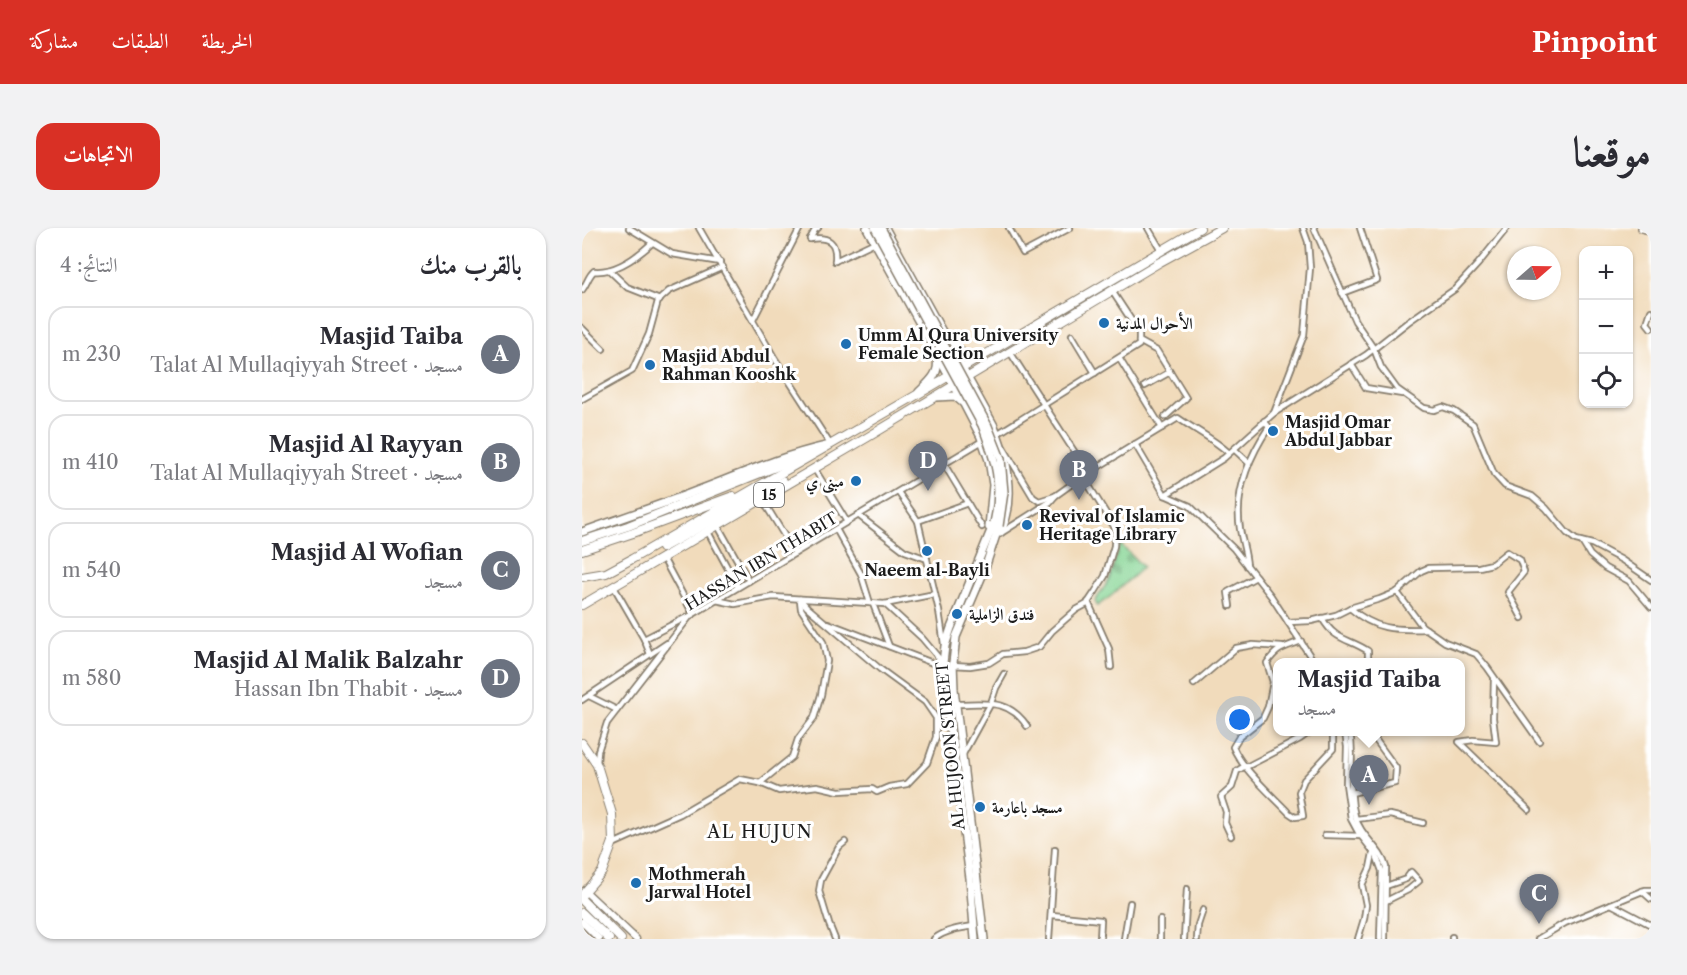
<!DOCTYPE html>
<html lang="ar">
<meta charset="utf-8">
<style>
:root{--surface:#fff;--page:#f2f2f3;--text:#2b2b33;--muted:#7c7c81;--line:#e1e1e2;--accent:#d93025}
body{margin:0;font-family:"Libre Caslon Text",Amiri,serif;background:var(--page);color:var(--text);direction:rtl}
.controls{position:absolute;right:18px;top:18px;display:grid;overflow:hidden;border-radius:12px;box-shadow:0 2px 4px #0004}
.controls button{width:54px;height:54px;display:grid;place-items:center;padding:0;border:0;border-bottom:2px solid var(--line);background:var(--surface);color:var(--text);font:30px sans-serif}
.compass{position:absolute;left:925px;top:18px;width:54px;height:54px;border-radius:50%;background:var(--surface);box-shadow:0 2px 4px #0004;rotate:70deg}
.you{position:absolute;left:658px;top:492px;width:21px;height:21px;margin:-15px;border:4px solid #fff;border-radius:50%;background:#1a73e8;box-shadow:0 0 0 9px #1a73e833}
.badge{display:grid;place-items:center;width:39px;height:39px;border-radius:50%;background:var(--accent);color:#fff;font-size:20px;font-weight:700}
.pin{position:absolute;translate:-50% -50px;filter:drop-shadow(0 2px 3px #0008)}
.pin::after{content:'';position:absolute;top:32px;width:21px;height:18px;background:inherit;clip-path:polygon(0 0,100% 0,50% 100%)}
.popup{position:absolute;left:691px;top:430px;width:192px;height:78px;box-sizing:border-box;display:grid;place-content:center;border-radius:12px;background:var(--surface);filter:drop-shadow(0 2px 4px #0005);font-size:20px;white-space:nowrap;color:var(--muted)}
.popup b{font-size:22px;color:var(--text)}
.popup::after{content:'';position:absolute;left:50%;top:100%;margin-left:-12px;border:12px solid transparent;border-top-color:var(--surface)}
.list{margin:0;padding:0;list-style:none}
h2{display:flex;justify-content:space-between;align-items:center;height:78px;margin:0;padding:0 24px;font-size:26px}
h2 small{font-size:20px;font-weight:400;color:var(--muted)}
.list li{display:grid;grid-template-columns:39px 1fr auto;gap:18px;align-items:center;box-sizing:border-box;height:96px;margin:0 12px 12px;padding:0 12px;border:2px solid var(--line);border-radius:18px}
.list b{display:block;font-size:22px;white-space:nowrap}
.list p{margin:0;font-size:20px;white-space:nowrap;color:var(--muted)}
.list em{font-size:20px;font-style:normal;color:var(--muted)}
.icon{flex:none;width:33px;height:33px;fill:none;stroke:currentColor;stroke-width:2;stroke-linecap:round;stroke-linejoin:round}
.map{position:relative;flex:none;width:1069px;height:711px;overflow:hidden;direction:ltr;border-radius:18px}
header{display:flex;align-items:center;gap:36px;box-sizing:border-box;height:84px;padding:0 30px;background:var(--accent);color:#fff}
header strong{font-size:28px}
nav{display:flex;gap:33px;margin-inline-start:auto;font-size:21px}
.intro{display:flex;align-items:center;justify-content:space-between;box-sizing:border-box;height:144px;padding:0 36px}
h1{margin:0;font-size:42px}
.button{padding:15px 27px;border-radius:18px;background:var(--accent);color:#fff;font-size:21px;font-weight:700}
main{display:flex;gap:36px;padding:0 36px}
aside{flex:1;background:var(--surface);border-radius:18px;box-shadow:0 2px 4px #0004}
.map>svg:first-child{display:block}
</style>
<header>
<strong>Pinpoint</strong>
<nav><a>الخريطة</a><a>الطبقات</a><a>مشاركة</a></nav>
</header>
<div class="intro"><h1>موقعنا</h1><a class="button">الاتجاهات</a></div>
<main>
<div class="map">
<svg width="1069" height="711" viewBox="0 0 1069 711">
<defs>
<pattern id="cemetery-stones" width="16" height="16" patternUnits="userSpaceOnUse" patternTransform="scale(1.5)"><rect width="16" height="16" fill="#86d594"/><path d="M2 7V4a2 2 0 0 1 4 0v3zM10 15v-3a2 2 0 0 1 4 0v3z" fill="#73b67f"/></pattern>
</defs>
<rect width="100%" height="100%" fill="#fff"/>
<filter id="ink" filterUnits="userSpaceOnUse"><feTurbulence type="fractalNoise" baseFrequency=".0167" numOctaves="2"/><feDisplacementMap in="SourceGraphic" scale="12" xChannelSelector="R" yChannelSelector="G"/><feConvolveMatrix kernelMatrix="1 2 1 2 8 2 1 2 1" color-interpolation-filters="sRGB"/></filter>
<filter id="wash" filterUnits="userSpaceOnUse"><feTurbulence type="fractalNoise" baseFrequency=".008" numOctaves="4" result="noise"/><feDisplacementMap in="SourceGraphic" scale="24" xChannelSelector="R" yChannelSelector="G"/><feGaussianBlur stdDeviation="1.35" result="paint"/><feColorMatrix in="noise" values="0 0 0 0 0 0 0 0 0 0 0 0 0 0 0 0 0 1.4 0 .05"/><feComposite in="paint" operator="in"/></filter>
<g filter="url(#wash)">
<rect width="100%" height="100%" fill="#f1dbbb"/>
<polygon fill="url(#cemetery-stones)" stroke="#517858" stroke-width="1.5" points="538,316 561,339 529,368 515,378 513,373 527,352"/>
</g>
<g filter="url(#ink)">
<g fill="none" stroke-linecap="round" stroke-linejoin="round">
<defs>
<g id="street">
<polyline points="47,0 90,26 138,34"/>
<polyline points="117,0 193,131 248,216"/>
<polyline points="427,0 441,25 488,0"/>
<polyline points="566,0 579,22"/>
<polyline points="732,0 773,93 792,121 799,139 815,161 842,180 852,182 861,179 872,183 891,196 912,246 923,258 950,268 964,280 985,305 994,312 1010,316 1040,332 1069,352"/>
<path d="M 228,11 C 247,8 255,14 253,33"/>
<polyline points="228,11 233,2 236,0"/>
<polyline points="253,33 293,14"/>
<polyline points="27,42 45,59 78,72"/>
<path d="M 0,62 C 5,56 6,48 12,43 C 34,45 55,29 70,15"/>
<polyline points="760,65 795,52 778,0"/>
<polyline points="1069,83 1065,95 1069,100"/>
<polyline points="171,92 218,0"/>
<polyline points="0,100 21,121"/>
<polyline points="490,107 513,145"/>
<polyline points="557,113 575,123 604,170 583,189"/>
<polyline points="428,124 506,245"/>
<polyline points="537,130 580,200"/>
<polyline points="769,136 784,160 820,166"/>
<polyline points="563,158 588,144"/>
<polyline points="0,171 50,143 67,106 76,73 87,63 141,39"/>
<polyline points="692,185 784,127 826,94 873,61 896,36 925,0"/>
<polyline points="412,206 420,203 557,117 557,104 530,63"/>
<polyline points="553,216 583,267 608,278 652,321 689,368 732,434"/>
<path d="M 421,219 L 451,269 L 457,273 L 473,268 L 501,248 L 596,190 C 613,202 632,211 647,225"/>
<polyline points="652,221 667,235"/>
<polyline points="362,236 400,299"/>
<polyline points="232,240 265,294"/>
<polyline points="316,264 336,293 386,275"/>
<polyline points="583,267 642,230 692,185 722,107 728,40 726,14 721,0"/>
<polyline points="180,271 213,325"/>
<polyline points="276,287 323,323 345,331"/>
<polyline points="336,293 357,383 362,416"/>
<polyline points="136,298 167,353"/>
<polyline points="254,301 279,346 288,375"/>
<polyline points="126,304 156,359"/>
<polyline points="419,305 468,274 473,268"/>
<polyline points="1000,314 1008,327 1023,340 1047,353 1069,379"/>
<polyline points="81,330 111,386"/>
<path d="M 665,338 C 664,324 660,314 658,301 C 652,264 667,229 687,199 L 682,193"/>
<polyline points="32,359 62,411 68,426"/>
<polyline points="815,364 840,398 863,414 894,426 905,439 957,513"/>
<polyline points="134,372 153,376 191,369 303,376 353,366"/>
<polyline points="506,374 527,421 529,439"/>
<polyline points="291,376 307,418"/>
<polyline points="303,376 340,410 361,435"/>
<polyline points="648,378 646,364 674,349"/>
<path d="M 768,380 C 793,402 812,402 844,401"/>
<path d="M 740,390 C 753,413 766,410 786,423 L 786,434"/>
<polyline points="706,394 729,393 754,387 768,380 798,371 815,364 839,343 846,340 897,339 910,336 925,324 938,332 942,344 926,364 940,390"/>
<polyline points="246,395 361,439"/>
<polyline points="62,411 105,389"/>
<path d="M 719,413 C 702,420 696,419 685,435 L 691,454 L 686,479 L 681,490 L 657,509 L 651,519 C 660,541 690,567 707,585 L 713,589 L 721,588 L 717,564 L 722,552 L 751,521 L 751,504"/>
<polyline points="371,437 388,438 407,435 421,426 442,424 457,419 470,403 494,382 505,376 513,364 523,348 532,318 533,300 501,248"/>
<polyline points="912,451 911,490 914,514 891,512 877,514 947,582"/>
<polyline points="612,456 654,420 671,417 700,419"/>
<polyline points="7,468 35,482"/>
<polyline points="0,472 85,415"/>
<path d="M 374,476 C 404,476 426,470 445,498"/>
<polyline points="763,504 765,519 764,556 769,591 776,604 794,627 800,643 798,711"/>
<path d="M 768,504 C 773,532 765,560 773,588 C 778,608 799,620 804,639 L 803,711"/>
<polyline points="381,526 409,475 414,460 422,446"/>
<polyline points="15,535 16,523 25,495 108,388 402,212"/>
<polyline points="664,539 718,511 728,504"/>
<polyline points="178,555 210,529 216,511 232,490 239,467 245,433 241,414 219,381 218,372"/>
<polyline points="769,565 813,555 814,540 788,504"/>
<polyline points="774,591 808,587 841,595"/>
<polyline points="743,607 779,608"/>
<polyline points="649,608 643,595 644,584 639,569 650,559 655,543 663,538"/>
<polyline points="31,616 98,586 158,551 178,555 197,563 235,558 257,563 290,561 295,564 307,559 325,556 345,535 354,509 354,490 343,474 298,441 225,379 218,371"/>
<polyline points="1060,663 1069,671"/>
<polyline points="804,673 826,662 837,653 829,644 824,651 804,658"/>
<polyline points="1029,676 1069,697"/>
<polyline points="470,687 519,692 518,711"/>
<polyline points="578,692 578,711"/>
<polyline points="870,709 870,711"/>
<polyline points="253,711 247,696 237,663 239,652 257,619 263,614"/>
<path d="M 352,711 C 364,702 378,700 392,698"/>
<polyline points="467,711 473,621"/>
<polyline points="542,711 548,675"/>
<polyline points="602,711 605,661"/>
<polyline points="615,711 616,697 621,682"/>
<polyline points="776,711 782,691 784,677 780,657 788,640 791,625"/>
<polyline points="956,711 983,695 1063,662 1069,662"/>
</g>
<g id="secondary">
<polyline points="3,663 54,711"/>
<polyline points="0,694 17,711"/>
</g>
<g id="primary">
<polyline points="285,0 372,157 399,209 407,232 411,257 407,299"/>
<path d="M 303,0 L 412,198 C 425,230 435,272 418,305"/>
<polyline points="1060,0 1069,2"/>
<polyline points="367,111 382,127 392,133"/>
<path d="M 337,164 C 347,154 358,146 355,131"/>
<polyline points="354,169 373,168 380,174"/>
<path d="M 0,304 C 39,290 79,277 117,262 C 159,246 200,228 244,218"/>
<polyline points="393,711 388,650 371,520 361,455 361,435 363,418 369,400 412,295"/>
<polyline points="402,711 372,461 371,435 374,409 402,343 417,298"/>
</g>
<g id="highway">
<polyline points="0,313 46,298 221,228"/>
<polyline points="80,320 201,253"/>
<polyline points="0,322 51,305 151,268"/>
<polyline points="0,349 24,345 50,331 345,161 618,0"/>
<polyline points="0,377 286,209 578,34 640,0"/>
<polyline points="0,515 15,537 30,586 31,614 20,644 0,667"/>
<polyline points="0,672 39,711"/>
<polyline points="0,685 27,711"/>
</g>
</defs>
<use href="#street" stroke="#867c6c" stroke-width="8"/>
<use href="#secondary" stroke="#867c6c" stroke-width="9"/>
<use href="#primary" stroke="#867c6c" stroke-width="10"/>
<use href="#highway" stroke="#867c6c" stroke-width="10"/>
<use href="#street" stroke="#fff" stroke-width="4.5"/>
<use href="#secondary" stroke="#fff" stroke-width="6"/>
<use href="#primary" stroke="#fff" stroke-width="7"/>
<use href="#highway" stroke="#fff" stroke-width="8"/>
<defs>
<g id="primary-bridge">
<path d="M 293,0 L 400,197 C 414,234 421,256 412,295"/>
<polyline points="299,0 406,198 419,231 422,264 417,298"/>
</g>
</defs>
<use href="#primary-bridge" stroke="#867c6c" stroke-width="10" stroke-linecap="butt"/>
<use href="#primary-bridge" stroke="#fff" stroke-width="7"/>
</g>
</g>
<g fill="#1f6fb2" stroke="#fff" stroke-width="2">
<circle cx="522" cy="95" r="6"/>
<circle cx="264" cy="116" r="6"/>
<circle cx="68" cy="137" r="6"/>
<circle cx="691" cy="203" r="6"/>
<circle cx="274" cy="253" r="6"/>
<circle cx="445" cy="297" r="6"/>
<circle cx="345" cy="323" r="6"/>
<circle cx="375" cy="386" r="6"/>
<circle cx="398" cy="579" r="6"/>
<circle cx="54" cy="655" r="6"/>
</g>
<g text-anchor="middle" stroke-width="6" stroke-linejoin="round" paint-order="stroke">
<rect fill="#fff" stroke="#606060" stroke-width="1.5" x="172" y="255" width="30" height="24" rx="4.5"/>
<g font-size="15" font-weight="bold" fill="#1c1c1c">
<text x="187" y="272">15</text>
</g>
<g font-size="16" font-weight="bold" fill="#1c1c1c" stroke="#fff" text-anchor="start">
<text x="534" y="101">الأحوال المدنية</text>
<text x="276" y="113">Umm Al Qura University<tspan x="276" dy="18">Female Section</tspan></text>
<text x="80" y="134">Masjid Abdul<tspan x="80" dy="18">Rahman Kooshk</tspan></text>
<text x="703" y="200">Masjid Omar<tspan x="703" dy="18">Abdul Jabbar</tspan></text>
<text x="262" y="259" text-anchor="end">مبنى ي</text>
<text x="457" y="294">Revival of Islamic<tspan x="457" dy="18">Heritage Library</tspan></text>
<text x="345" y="348" text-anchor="middle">Naeem al-Bayli</text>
<text x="387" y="392">فندق الزاملية</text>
<text x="410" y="585">مسجد باعارمة</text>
<text x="66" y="652">Mothmerah<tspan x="66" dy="18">Jarwal Hotel</tspan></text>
</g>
<g font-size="16" fill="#1c1c1c" stroke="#fff">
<text transform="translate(179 333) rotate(-31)" y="6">HASSAN IBN THABIT</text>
<text transform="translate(368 518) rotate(-96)" y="6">AL HUJOON STREET</text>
</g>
<g font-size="18" letter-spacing="1.5" fill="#1c1c1c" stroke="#fff">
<text x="178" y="610">AL HUJUN</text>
</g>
</g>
</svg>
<div class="controls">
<button>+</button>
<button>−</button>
<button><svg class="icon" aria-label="locate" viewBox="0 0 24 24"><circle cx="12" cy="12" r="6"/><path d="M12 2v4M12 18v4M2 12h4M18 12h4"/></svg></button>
</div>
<svg class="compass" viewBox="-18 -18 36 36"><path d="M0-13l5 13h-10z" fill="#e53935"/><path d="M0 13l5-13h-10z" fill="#7c7c81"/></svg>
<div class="you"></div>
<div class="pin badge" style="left:787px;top:577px;background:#6b7280">A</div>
<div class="popup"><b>Masjid Taiba</b>مسجد</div>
<div class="pin badge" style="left:497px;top:272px;background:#6b7280">B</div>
<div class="pin badge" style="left:957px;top:696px;background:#6b7280">C</div>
<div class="pin badge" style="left:346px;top:263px;background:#6b7280">D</div>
</div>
<aside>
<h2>بالقرب منك<small>النتائج: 4</small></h2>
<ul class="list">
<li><span class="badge" style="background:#6b7280">A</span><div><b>Masjid Taiba</b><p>مسجد · Talat Al Mullaqiyyah Street</p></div><em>230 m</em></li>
<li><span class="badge" style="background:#6b7280">B</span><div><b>Masjid Al Rayyan</b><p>مسجد · Talat Al Mullaqiyyah Street</p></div><em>410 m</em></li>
<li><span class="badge" style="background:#6b7280">C</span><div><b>Masjid Al Wofian</b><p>مسجد</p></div><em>540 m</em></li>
<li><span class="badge" style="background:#6b7280">D</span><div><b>Masjid Al Malik Balzahr</b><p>مسجد · Hassan Ibn Thabit</p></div><em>580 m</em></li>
</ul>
</aside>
</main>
